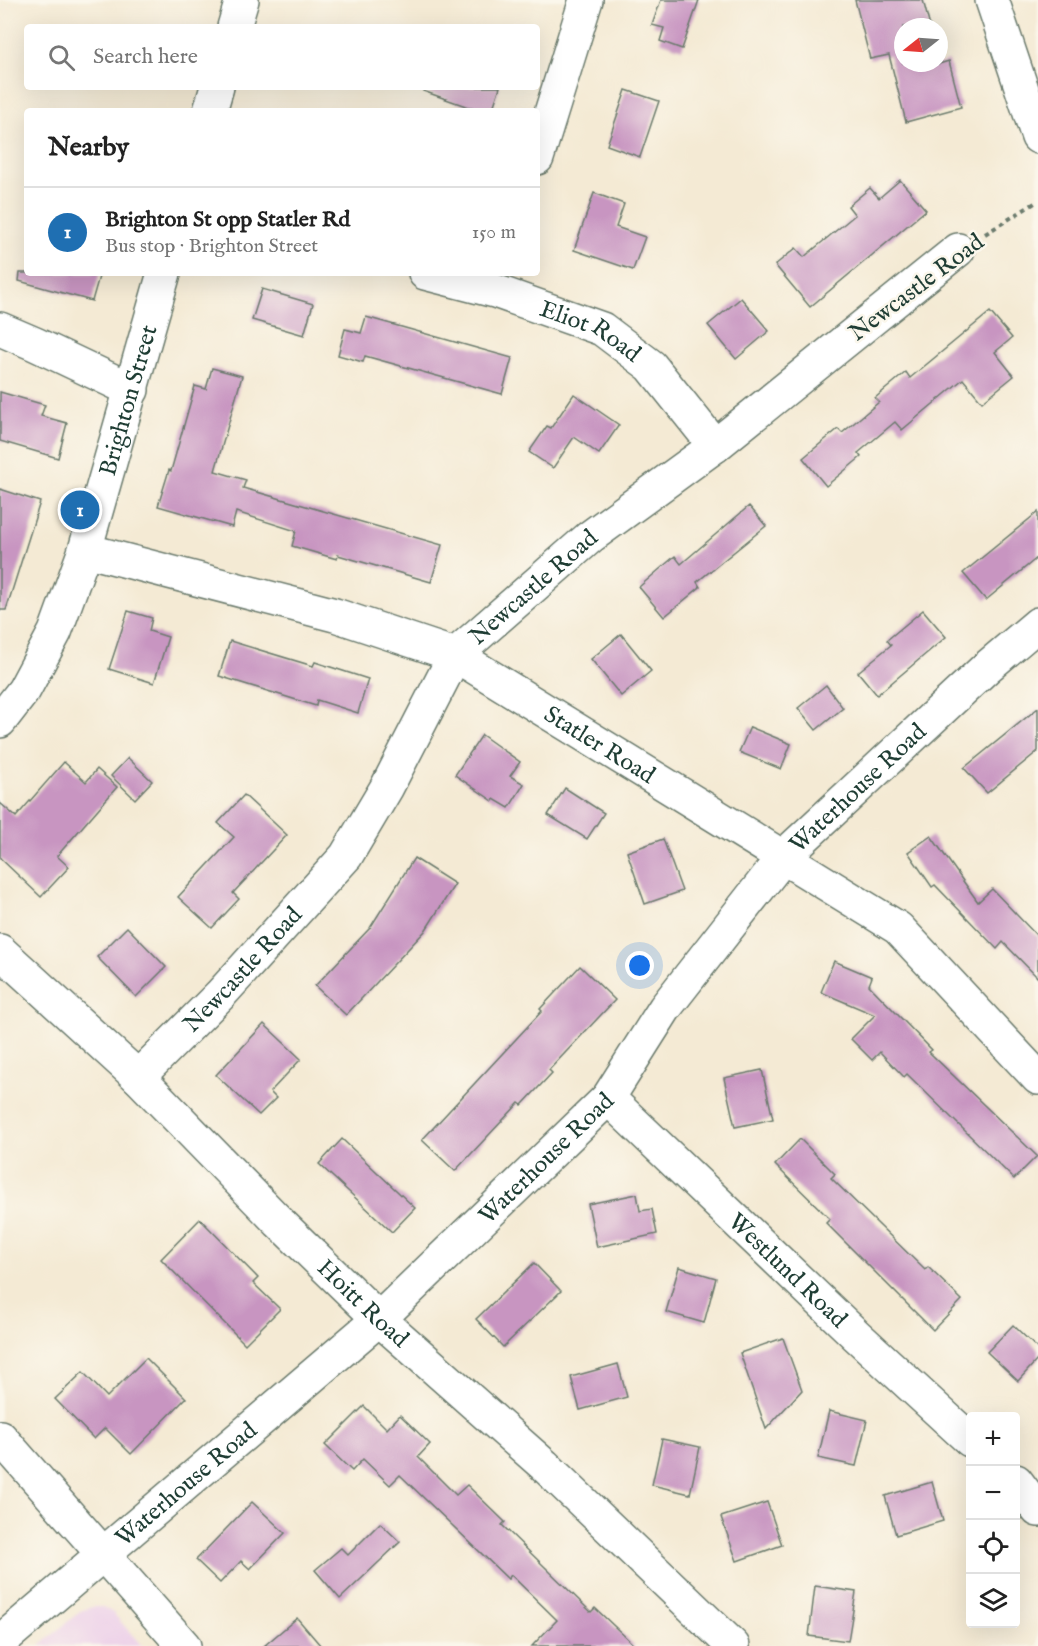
<!DOCTYPE html>
<meta charset="utf-8">
<style>
:root{--surface:#fff;--page:#f2f2f2;--text:#222;--muted:#767676;--line:#e0e0e0;--accent:#1f6fb2}
body{margin:0;font-family:"IM FELL English",serif;background:var(--page);color:var(--text)}
.controls{position:absolute;right:18px;bottom:18px;display:grid;overflow:hidden;border-radius:6px;box-shadow:0 6px 24px #0002}
.controls button{width:54px;height:54px;display:grid;place-items:center;padding:0;border:0;border-bottom:2px solid var(--line);background:var(--surface);color:var(--text);font:30px sans-serif}
.compass{position:absolute;left:894px;top:18px;width:54px;height:54px;border-radius:50%;background:var(--surface);box-shadow:0 6px 24px #0002;rotate:253deg}
.you{position:absolute;left:640px;top:966px;width:21px;height:21px;margin:-15px;border:4px solid #fff;border-radius:50%;background:#1a73e8;box-shadow:0 0 0 9px #1a73e833}
.badge{display:grid;place-items:center;width:39px;height:39px;border-radius:50%;background:var(--accent);color:#fff;font-size:20px;font-weight:700}
.pin{position:absolute;translate:-50% -50%;border:3px solid #fff;box-shadow:0 2px 6px #0006}
.list{margin:0;padding:0;list-style:none}
h2{display:flex;justify-content:space-between;align-items:center;height:78px;margin:0;padding:0 24px;font-size:26px}
h2 small{font-size:20px;font-weight:400;color:var(--muted)}
.list li{display:grid;grid-template-columns:39px 1fr auto;gap:18px;align-items:center;box-sizing:border-box;height:90px;padding:0 24px;border-top:2px solid var(--line)}
.list b{display:block;font-size:22px;white-space:nowrap}
.list p{margin:0;font-size:20px;white-space:nowrap;color:var(--muted)}
.list em{font-size:20px;font-style:normal;color:var(--muted)}
.icon{flex:none;width:33px;height:33px;fill:none;stroke:currentColor;stroke-width:2;stroke-linecap:round;stroke-linejoin:round}
.map{position:relative;flex:none;width:1038px;height:1646px;overflow:hidden}
.search{position:absolute;background:var(--surface);box-shadow:0 6px 24px #0002;left:24px;top:24px;width:516px;height:66px;display:flex;align-items:center;gap:15px;box-sizing:border-box;padding:0 21px;border-radius:6px;color:var(--muted);font-size:22px}
.panel{position:absolute;background:var(--surface);box-shadow:0 6px 24px #0002;left:24px;top:108px;width:516px;height:168px;border-radius:6px}
.map>svg:first-child{display:block}
</style>
<div class="map">
<svg width="1038" height="1646" viewBox="0 0 1038 1646">
<rect width="100%" height="100%" fill="#fbf7ec"/>
<filter id="ink" filterUnits="userSpaceOnUse"><feTurbulence type="fractalNoise" baseFrequency=".0167" numOctaves="2"/><feDisplacementMap in="SourceGraphic" scale="12" xChannelSelector="R" yChannelSelector="G"/><feConvolveMatrix kernelMatrix="1 2 1 2 8 2 1 2 1" color-interpolation-filters="sRGB"/></filter>
<filter id="wash" filterUnits="userSpaceOnUse"><feTurbulence type="fractalNoise" baseFrequency=".008" numOctaves="4" result="noise"/><feDisplacementMap in="SourceGraphic" scale="24" xChannelSelector="R" yChannelSelector="G"/><feGaussianBlur stdDeviation="1.35" result="paint"/><feColorMatrix in="noise" values="0 0 0 0 0 0 0 0 0 0 0 0 0 0 0 0 0 1.4 0 .05"/><feComposite in="paint" operator="in"/></filter>
<g filter="url(#wash)">
<rect width="100%" height="100%" fill="#f4ead4"/>
<polygon fill="#edd1e9" points="92,1607 103,1607 113,1613 142,1646 40,1646 80,1611"/>
<g id="blocks">
<g fill="#c895c1">
<polygon points="661,0 699,0 682,49 660,41 664,28 652,25"/>
<polygon points="855,0 923,0 930,27 903,27 903,63 939,62 939,64 949,61 961,107 906,122 889,55 870,59"/>
<polygon points="423,87 500,87 492,111 480,111 423,91"/>
<polygon points="626,90 659,101 640,157 607,145"/>
<polygon points="900,180 926,210 810,307 775,265 796,248 804,257 855,215 848,206 870,188 879,198"/>
<polygon points="594,193 624,204 616,227 645,237 633,270 574,250"/>
<polygon points="20,273 100,273 92,301 19,281"/>
<polygon points="262,289 313,304 304,335 252,320"/>
<polygon points="741,298 769,331 736,359 708,325"/>
<polygon points="990,312 1012,338 995,352 1014,376 982,402 963,379 902,430 895,422 858,453 861,457 826,486 803,458 838,429 842,433 879,402 875,398 906,372 910,378"/>
<polygon points="366,317 512,358 502,394 365,356 363,362 338,355 345,329 361,333"/>
<polygon points="212,368 242,376 215,471 246,480 243,488 442,545 431,582 338,555 337,559 292,546 296,531 236,512 232,527 158,506 169,470 171,471 195,386 206,389"/>
<polygon points="0,392 45,405 41,416 67,423 58,458 0,441"/>
<polygon points="574,394 619,425 599,454 574,437 553,468 529,452 547,426 551,428"/>
<polygon points="0,489 40,502 6,610 0,610"/>
<polygon points="749,506 766,526 697,582 700,587 664,617 639,587 675,556 681,564"/>
<polygon points="1038,512 1038,557 986,600 963,573"/>
<polygon points="923,610 946,637 877,695 858,672 891,645 887,640"/>
<polygon points="128,611 152,618 149,631 168,637 154,683 109,669"/>
<polygon points="621,634 651,671 621,696 591,659"/>
<polygon points="230,641 313,666 315,662 368,679 358,713 317,700 316,706 219,676"/>
<polygon points="826,685 843,708 816,730 798,708"/>
<polygon points="1038,708 1038,751 987,793 964,768"/>
<polygon points="750,727 791,744 781,769 739,752"/>
<polygon points="482,735 520,762 510,776 524,784 509,808 494,799 493,801 455,775"/>
<polygon points="128,758 152,781 135,799 111,776"/>
<polygon points="64,762 86,782 97,769 117,787 57,856 69,867 41,897 0,858 0,803 16,817"/>
<polygon points="565,788 604,813 587,839 548,815"/>
<polygon points="244,795 287,835 233,893 239,899 212,928 178,897 234,837 218,823"/>
<polygon points="931,836 978,902 992,889 1038,937 1038,978 1003,942 997,949 935,885 932,887 908,852"/>
<polygon points="663,839 682,891 645,904 627,852"/>
<polygon points="414,858 455,884 425,931 346,1015 315,986 370,928"/>
<polygon points="127,927 166,967 136,997 97,957"/>
<polygon points="834,961 872,977 869,985 932,1050 929,1052 1037,1156 1014,1179 907,1074 904,1077 880,1052 872,1060 851,1039 875,1015 821,992"/>
<polygon points="580,966 615,1000 549,1070 552,1073 522,1105 519,1103 455,1171 422,1140 542,1011 540,1009"/>
<polygon points="264,1024 301,1059 270,1092 276,1098 259,1115 216,1075"/>
<polygon points="762,1070 773,1119 735,1127 724,1078"/>
<polygon points="342,1139 415,1208 392,1232 319,1164"/>
<polygon points="800,1139 835,1174 831,1178 925,1270 928,1267 962,1300 933,1330 826,1223 830,1219 775,1165"/>
<polygon points="637,1194 640,1211 652,1209 657,1234 597,1247 588,1204"/>
<polygon points="200,1219 258,1278 253,1283 280,1309 245,1344 161,1259"/>
<polygon points="534,1263 561,1291 503,1347 476,1319"/>
<polygon points="679,1267 716,1278 704,1323 666,1312"/>
<polygon points="1013,1325 1038,1349 1038,1359 1018,1381 987,1352"/>
<polygon points="783,1338 802,1390 766,1429 740,1353"/>
<polygon points="146,1358 186,1398 131,1454 105,1428 94,1439 55,1399 83,1372 107,1397"/>
<polygon points="618,1364 627,1397 580,1410 571,1377"/>
<polygon points="364,1406 387,1429 400,1415 430,1444 418,1457 456,1495 467,1485 505,1522 502,1525 591,1612 595,1608 635,1646 532,1646 557,1620 511,1575 508,1579 400,1475 390,1485 363,1459 352,1471 325,1445"/>
<polygon points="829,1411 867,1420 856,1466 818,1458"/>
<polygon points="662,1439 700,1447 690,1494 652,1485"/>
<polygon points="932,1482 943,1521 896,1535 885,1496"/>
<polygon points="252,1502 285,1533 250,1569 241,1561 220,1583 196,1560"/>
<polygon points="767,1502 782,1545 737,1561 721,1517"/>
<polygon points="380,1523 400,1542 340,1599 315,1570 341,1548 348,1555"/>
<polygon points="815,1586 856,1592 848,1641 809,1636"/>
<polygon points="297,1618 321,1646 264,1646"/>
</g>
</g>
</g>
<g filter="url(#ink)">
<use href="#blocks" fill-opacity="0" stroke="#6a7a6c" stroke-width="1.5"/>
<g fill="none" stroke-linecap="round" stroke-linejoin="round">
<defs>
<g id="minor">
<polyline points="992,0 1038,137"/>
<polyline points="537,158 586,0"/>
<path id="s1" d="M 425,273 L 495,291 L 602,329 L 651,366 L 715,446"/>
<polyline points="0,329 35,344 132,390"/>
<path id="s2" d="M 85,550 L 335,615 L 455,655 L 898,928 L 1038,1078"/>
<path id="s3" d="M 0,951 L 138,1077 L 279,1222 L 379,1319 L 544,1465 L 733,1646"/>
<path id="s4" d="M 138,1077 L 220,995 L 346,856 L 387,787 L 455,655 L 590,537 L 715,446 L 958,250"/>
<path id="s5" d="M 608,1098 L 856,1335 L 970,1440"/>
<polyline points="0,1437 184,1646"/>
<polyline points="1016,1481 1038,1510"/>
<path id="s6" d="M 0,1642 L 379,1319 L 608,1098 L 665,1008 L 784,856 L 986,668 L 1038,624"/>
</g>
<g id="secondary">
<polyline points="234,27 242,0"/>
<polyline points="210,111 217,87"/>
<path id="s7" d="M 0,721 L 24,690 L 55,632 L 85,550 L 164,273"/>
</g>
</defs>
<use href="#minor" stroke="#6a7a6c" stroke-width="36"/>
<use href="#secondary" stroke="#6a7a6c" stroke-width="36"/>
<polyline stroke="#6a7a6c" stroke-width="4" stroke-dasharray="4.5 4.5" stroke-linecap="butt" points="985,234 1038,201"/>
<use href="#minor" stroke="#fff" stroke-width="33"/>
<use href="#secondary" stroke="#fff" stroke-width="33"/>
</g>
</g>
<g text-anchor="middle" stroke-width="5" stroke-linejoin="round" paint-order="stroke">
<g font-size="24" fill="#1f3d34" stroke="#fbf7ec">
<text transform="translate(916 287) rotate(-37)" y="8">Newcastle Road</text>
<text dy="8" stroke="none"><textPath href="#s1" startOffset="176">Eliot Road</textPath></text>
<text dy="8" stroke="none"><textPath href="#s7" startOffset="348">Brighton Street</textPath></text>
<text dy="8" stroke="none"><textPath href="#s4" startOffset="636">Newcastle Road</textPath></text>
<text dy="8" stroke="none"><textPath href="#s2" startOffset="555">Statler Road</textPath></text>
<text dy="8" stroke="none"><textPath href="#s6" startOffset="1216">Waterhouse Road</textPath></text>
<text dy="8" stroke="none"><textPath href="#s4" startOffset="150">Newcastle Road</textPath></text>
<text dy="8" stroke="none"><textPath href="#s6" startOffset="730">Waterhouse Road</textPath></text>
<text dy="8" stroke="none"><textPath href="#s5" startOffset="249">Westlund Road</textPath></text>
<text dy="8" stroke="none"><textPath href="#s3" startOffset="506">Hoitt Road</textPath></text>
<text dy="8" stroke="none"><textPath href="#s6" startOffset="244">Waterhouse Road</textPath></text>
</g>
</g>
</svg>
<div class="controls">
<button>+</button>
<button>−</button>
<button><svg class="icon" aria-label="locate" viewBox="0 0 24 24"><circle cx="12" cy="12" r="6"/><path d="M12 2v4M12 18v4M2 12h4M18 12h4"/></svg></button>
<button><svg class="icon" aria-label="layers" viewBox="0 0 24 24"><path d="M12 4l9 5-9 5-9-5zM3 14l9 5 9-5"/></svg></button>
</div>
<svg class="compass" viewBox="-18 -18 36 36"><path d="M0-13l5 13h-10z" fill="#e53935"/><path d="M0 13l5-13h-10z" fill="#767676"/></svg>
<div class="you"></div>
<div class="pin badge" style="left:80px;top:510px">1</div>
<div class="search"><svg class="icon" aria-label="search" viewBox="0 0 24 24"><circle cx="10" cy="10" r="6"/><path d="M15 15l6 6"/></svg>Search here</div>
<section class="panel">
<h2>Nearby<small></small></h2>
<ul class="list">
<li><span class="badge">1</span><div><b>Brighton St opp Statler Rd</b><p>Bus stop · Brighton Street</p></div><em>150 m</em></li>
</ul>
</section>
</div>
